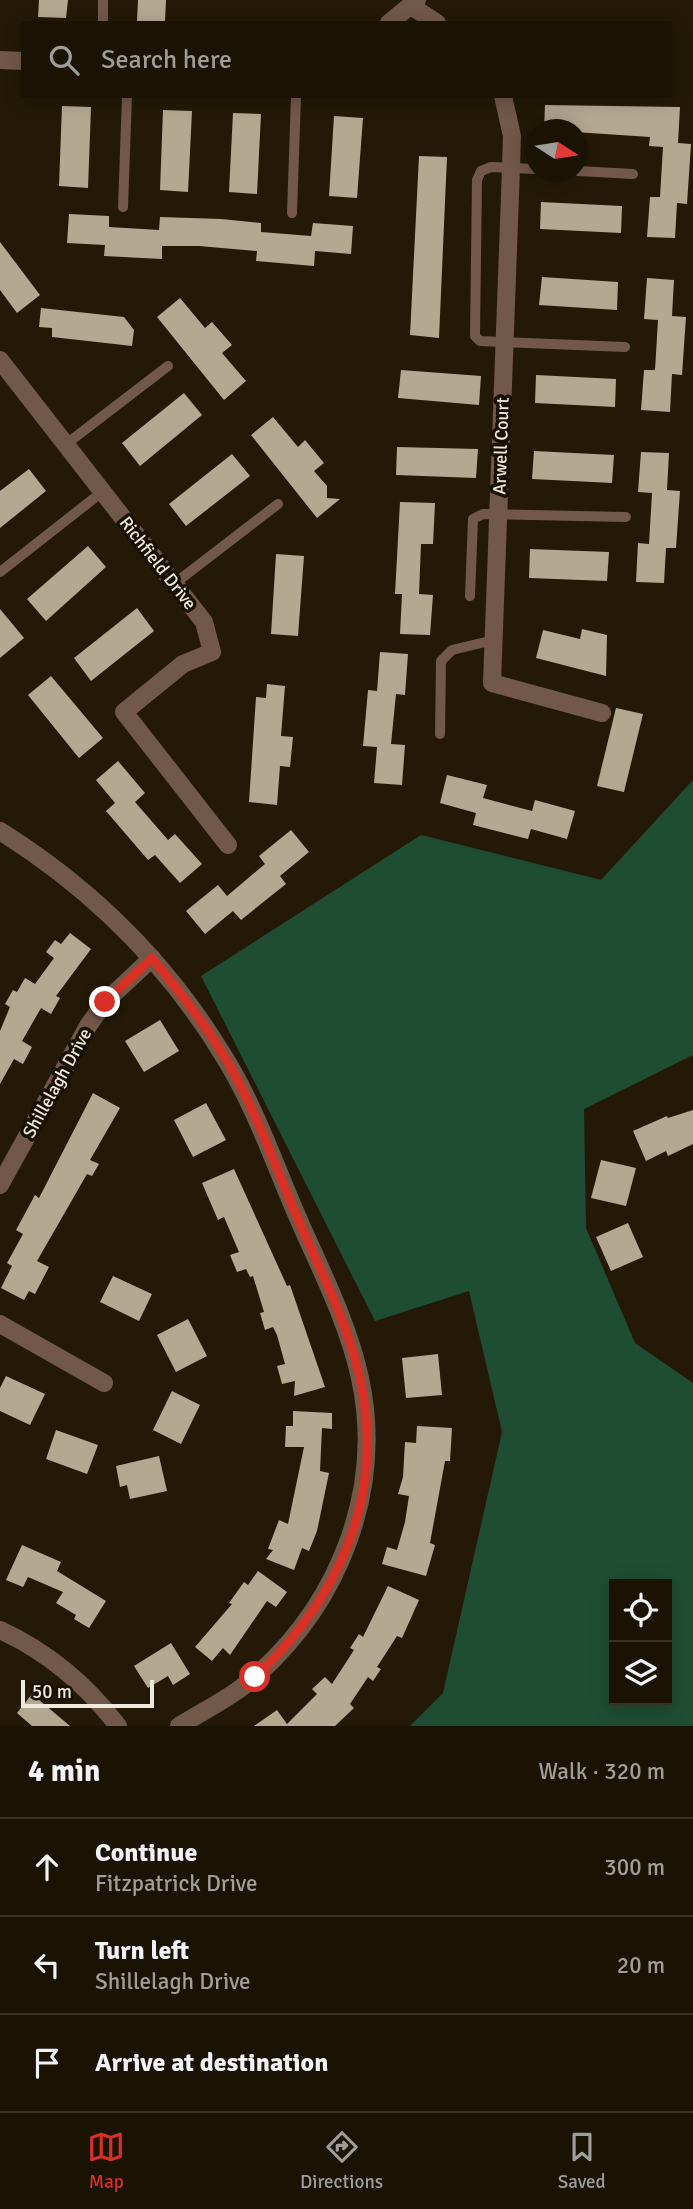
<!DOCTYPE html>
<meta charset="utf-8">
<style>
:root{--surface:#1a1304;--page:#231c0e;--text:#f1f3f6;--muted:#9f9e9a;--line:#383226;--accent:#d93025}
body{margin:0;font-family:Signika,sans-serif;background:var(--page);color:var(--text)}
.controls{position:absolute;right:21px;bottom:21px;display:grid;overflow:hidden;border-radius:0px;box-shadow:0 4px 18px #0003}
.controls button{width:63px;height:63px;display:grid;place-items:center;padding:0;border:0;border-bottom:2px solid var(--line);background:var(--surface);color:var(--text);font:35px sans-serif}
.compass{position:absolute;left:525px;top:119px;width:63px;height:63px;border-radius:50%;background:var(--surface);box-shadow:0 4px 18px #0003;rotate:102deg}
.scale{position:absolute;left:21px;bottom:18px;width:133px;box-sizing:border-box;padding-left:7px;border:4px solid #efe9dd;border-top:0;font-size:19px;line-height:24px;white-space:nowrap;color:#efe9dd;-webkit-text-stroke:5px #191001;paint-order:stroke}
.stop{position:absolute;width:21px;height:21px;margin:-16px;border:5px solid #d93025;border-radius:50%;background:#fff}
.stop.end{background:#d93025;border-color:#fff;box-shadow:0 2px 7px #0008}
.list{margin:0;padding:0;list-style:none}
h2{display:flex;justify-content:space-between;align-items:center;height:91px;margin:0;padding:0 28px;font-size:30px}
h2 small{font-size:23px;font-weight:400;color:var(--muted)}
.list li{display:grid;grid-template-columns:46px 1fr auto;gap:21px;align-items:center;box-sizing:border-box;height:98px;padding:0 28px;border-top:2px solid var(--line)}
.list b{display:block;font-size:26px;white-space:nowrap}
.list p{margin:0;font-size:23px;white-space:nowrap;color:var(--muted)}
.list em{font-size:23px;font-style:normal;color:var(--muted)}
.icon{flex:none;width:38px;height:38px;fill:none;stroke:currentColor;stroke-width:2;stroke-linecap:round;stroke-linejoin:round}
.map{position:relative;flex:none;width:693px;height:1726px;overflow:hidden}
.search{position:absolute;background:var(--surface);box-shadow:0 4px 18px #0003;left:21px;right:21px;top:21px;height:77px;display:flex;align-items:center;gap:18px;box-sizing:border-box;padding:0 24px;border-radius:0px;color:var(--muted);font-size:26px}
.sheet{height:385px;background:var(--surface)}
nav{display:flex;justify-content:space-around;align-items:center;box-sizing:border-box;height:98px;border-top:2px solid var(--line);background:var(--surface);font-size:19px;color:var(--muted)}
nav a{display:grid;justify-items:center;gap:4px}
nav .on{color:var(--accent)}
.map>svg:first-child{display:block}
</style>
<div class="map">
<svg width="693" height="1726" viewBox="0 0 693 1726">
<rect width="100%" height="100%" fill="#231906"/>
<path fill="#1f4d34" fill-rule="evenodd" d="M 693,780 L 693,1055 L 584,1109 L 586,1228 L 635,1343 L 693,1383 L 693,1726 L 410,1726 L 443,1693 L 502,1432 L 469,1291 L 375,1321 L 201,976 L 421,835 L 601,880 ZM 614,1584 L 667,1584 L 667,1700 L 614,1700 Z"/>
<g fill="#b4a891">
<polygon points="39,0 68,0 66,18 38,17"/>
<polygon points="138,0 166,0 165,22 137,21"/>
<polygon points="545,105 680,107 678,143 691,144 687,204 677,203 675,238 647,237 650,197 660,197 663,147 649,146 650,137 544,130"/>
<polygon points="62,106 91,107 88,188 59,186"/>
<polygon points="163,110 192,111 188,192 160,190"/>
<polygon points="233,113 261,114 257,194 229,192"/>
<polygon points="334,116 363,118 357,198 329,196"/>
<polygon points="419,156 447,157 439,338 410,335"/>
<polygon points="541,202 622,206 621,233 540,229"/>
<polygon points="69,214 109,216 109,227 159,230 160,217 221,219 261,223 261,232 311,236 313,223 353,226 351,254 315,251 314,266 256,261 257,251 199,246 162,246 162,259 104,256 105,245 67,243"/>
<polygon points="0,242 40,295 17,313 0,290"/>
<polygon points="542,277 618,282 617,310 539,305"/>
<polygon points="647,278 674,280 672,316 686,317 682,375 672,374 670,412 641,410 644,370 655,370 658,320 644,319"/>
<polygon points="180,298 205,328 212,322 232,345 222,353 246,381 224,400 157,317"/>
<polygon points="41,308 124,317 134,330 132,346 52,337 52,328 39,327"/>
<polygon points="401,370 481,376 479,405 398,398"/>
<polygon points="536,375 616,379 615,407 535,403"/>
<polygon points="184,393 202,415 140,466 122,443"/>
<polygon points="273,417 298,447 305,440 324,463 314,471 327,486 327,498 340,499 317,518 251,435"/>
<polygon points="397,447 478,449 476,478 396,475"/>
<polygon points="534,451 614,455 612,483 532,479"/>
<polygon points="641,452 669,453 667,490 680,491 676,548 666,548 664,583 636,582 638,543 649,544 652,493 638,492"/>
<polygon points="232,454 250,476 186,526 169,504"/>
<polygon points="29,469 46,491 0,528 0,491"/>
<polygon points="400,502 435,503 433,544 421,544 419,594 433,595 430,635 400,634 402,594 395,594"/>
<polygon points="88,546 106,567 46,621 27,599"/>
<polygon points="530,549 609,552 607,581 529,578"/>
<polygon points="276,554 304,556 298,636 271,634"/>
<polygon points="137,608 154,631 91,681 74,658"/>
<polygon points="0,609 24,638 0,658"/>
<polygon points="582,629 607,635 606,676 536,658 543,630 580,639"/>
<polygon points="380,652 408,654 405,695 396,694 391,744 405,745 402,785 374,783 377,747 363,746 368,690 377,691"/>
<polygon points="51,676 103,738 79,758 28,695"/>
<polygon points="267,684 285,686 281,736 293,737 290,767 280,766 277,805 249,802 256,697 266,698"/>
<polygon points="616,708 643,714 624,792 597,786"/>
<polygon points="118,761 145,793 135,802 168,840 175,834 202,864 180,883 155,855 148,860 106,811 115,803 96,780"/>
<polygon points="447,775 487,785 483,798 532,811 535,800 575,811 567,839 531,829 528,839 473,825 476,813 440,803"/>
<polygon points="291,830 309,852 280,876 286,884 241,920 233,911 205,934 186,911 218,885 227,896 265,864 259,856"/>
<polygon points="70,933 91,949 56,996 60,998 51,1014 41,1008 22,1041 32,1047 23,1064 14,1059 0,1084 0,1031 10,1007 5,1004 13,990 17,992 25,978 35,984 54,958 46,952 55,940 61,944"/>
<polygon points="160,1020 179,1051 144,1072 125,1041"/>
<polygon points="93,1093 120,1108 90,1160 99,1164 92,1176 87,1174 37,1261 49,1267 35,1294 29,1291 24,1300 1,1288 12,1266 7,1263 23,1234 16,1230 35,1195 39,1198"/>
<polygon points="206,1103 226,1140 193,1157 174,1120"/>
<polygon points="693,1110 693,1144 668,1156 666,1151 646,1161 633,1131 667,1116 668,1118"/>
<polygon points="601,1160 636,1168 626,1206 591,1198"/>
<polygon points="234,1169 287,1286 290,1285 325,1387 294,1396 295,1381 282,1384 277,1366 285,1364 277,1335 273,1327 265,1330 260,1313 264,1312 253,1276 250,1277 246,1269 237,1272 230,1255 239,1252 224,1217 218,1220 202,1183"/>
<polygon points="628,1223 643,1257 611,1271 596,1237"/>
<polygon points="113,1276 152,1294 139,1321 100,1302"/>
<polygon points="188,1319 207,1356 176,1372 157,1335"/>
<polygon points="438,1354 442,1395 406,1398 402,1358"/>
<polygon points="6,1376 45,1394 30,1425 0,1411 0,1388"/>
<polygon points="172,1391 200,1405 181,1444 153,1430"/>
<polygon points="293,1411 332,1413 332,1429 322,1428 320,1471 329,1473 317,1531 309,1551 302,1548 294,1570 266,1559 273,1550 268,1549 279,1520 288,1524 304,1447 285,1447 286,1426 293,1426"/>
<polygon points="417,1426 452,1428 450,1461 445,1461 430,1543 435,1545 426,1576 382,1564 387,1547 397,1550 405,1522 409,1496 398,1494 403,1477 405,1442 416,1443"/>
<polygon points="56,1430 98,1445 87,1474 46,1459"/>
<polygon points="159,1456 167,1491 130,1499 127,1485 120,1487 116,1466"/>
<polygon points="22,1545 61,1562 57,1571 106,1601 89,1628 74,1619 76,1615 56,1603 63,1592 28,1577 23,1587 6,1580"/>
<polygon points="258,1571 287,1592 276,1607 267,1601 230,1655 223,1648 212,1661 195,1647 232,1604 229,1603 244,1582 248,1585"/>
<polygon points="388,1586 419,1600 402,1638 397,1636 377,1667 381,1669 373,1681 368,1677 350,1704 354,1708 335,1726 254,1726 277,1710 287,1724 317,1694 312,1689 325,1677 332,1684 354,1650 350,1648 359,1634 363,1637"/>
<polygon points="171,1643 190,1674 173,1685 168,1676 148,1688 134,1666"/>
<polygon points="32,1694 70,1726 32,1726 17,1713"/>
</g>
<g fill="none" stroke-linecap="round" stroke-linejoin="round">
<g stroke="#725849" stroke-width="10">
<polyline points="103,23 103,0"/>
<polyline points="536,169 491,167 481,171 477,180 475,336 480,341 625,347"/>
<polyline points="578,171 633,174"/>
<polyline points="123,207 127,96"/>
<polyline points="292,213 296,96"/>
<polyline points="65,445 168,366"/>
<polyline points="0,572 102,492"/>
<polyline points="174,584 278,504"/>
<polyline points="470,596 473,519 483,514 626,517"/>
<polyline points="440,734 441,661 452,650 494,640"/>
</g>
<g stroke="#725849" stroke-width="18">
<polyline points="411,6 437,23"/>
<polyline points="503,96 512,136 511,168 492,683 602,713"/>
<polyline points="0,360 204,622 212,652 183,664 124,712 228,845"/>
<path d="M 0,831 C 91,888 167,963 223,1055 C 252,1101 271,1154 292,1204 C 316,1261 347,1318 360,1378 C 384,1489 340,1601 257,1675 C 234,1696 205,1710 179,1726"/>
<polyline points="0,1185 88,1026 105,1002 152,958"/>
<polyline points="0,1324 104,1383"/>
<path d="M 0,1630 C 48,1652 86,1684 118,1726"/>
</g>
<g stroke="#725849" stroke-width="18">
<polyline points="389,23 417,0"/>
<polyline points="0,60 23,61"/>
</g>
</g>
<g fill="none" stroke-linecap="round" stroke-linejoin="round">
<path stroke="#d93025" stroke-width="9" d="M 105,1002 L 152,958 C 177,989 203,1021 224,1056 C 253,1104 272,1158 294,1210 C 314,1257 338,1303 353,1352 C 392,1478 348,1590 255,1677"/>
</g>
<g text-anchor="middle" stroke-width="7" stroke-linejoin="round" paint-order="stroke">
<g font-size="18" fill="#efe9dd" stroke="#191001">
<text transform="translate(501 446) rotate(-88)" y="6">Arwell Court</text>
<text transform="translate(158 563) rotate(52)" y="6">Richfield Drive</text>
<text transform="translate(57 1083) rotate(-61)" y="6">Shillelagh Drive</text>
</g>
</g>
</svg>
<div class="controls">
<button><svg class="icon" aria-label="locate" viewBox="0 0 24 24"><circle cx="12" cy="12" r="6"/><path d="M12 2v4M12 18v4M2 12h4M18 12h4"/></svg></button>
<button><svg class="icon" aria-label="layers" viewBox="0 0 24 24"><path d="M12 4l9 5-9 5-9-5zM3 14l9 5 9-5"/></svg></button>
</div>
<svg class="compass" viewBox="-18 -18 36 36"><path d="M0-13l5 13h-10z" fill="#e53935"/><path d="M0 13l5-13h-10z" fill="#9f9e9a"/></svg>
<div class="scale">50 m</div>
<div class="stop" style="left:255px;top:1677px"></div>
<div class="stop end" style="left:105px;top:1002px"></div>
<div class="search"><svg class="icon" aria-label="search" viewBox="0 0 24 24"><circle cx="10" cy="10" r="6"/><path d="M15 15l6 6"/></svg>Search here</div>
</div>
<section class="sheet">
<h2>4 min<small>Walk · 320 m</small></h2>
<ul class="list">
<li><svg class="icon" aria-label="ahead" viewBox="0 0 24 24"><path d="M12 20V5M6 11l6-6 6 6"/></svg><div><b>Continue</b><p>Fitzpatrick Drive</p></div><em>300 m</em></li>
<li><svg class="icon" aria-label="left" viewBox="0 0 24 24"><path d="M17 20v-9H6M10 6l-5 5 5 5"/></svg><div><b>Turn left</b><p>Shillelagh Drive</p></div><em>20 m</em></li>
<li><svg class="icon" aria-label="arrive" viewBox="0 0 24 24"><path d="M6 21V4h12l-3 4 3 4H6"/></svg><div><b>Arrive at destination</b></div></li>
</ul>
</section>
<nav>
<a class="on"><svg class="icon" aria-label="map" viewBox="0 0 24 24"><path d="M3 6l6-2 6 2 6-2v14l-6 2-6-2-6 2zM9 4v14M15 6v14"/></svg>Map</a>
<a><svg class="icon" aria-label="directions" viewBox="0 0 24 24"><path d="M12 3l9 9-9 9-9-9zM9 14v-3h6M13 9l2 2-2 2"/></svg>Directions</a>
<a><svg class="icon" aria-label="saved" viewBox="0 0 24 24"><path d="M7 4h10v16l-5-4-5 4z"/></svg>Saved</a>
</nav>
